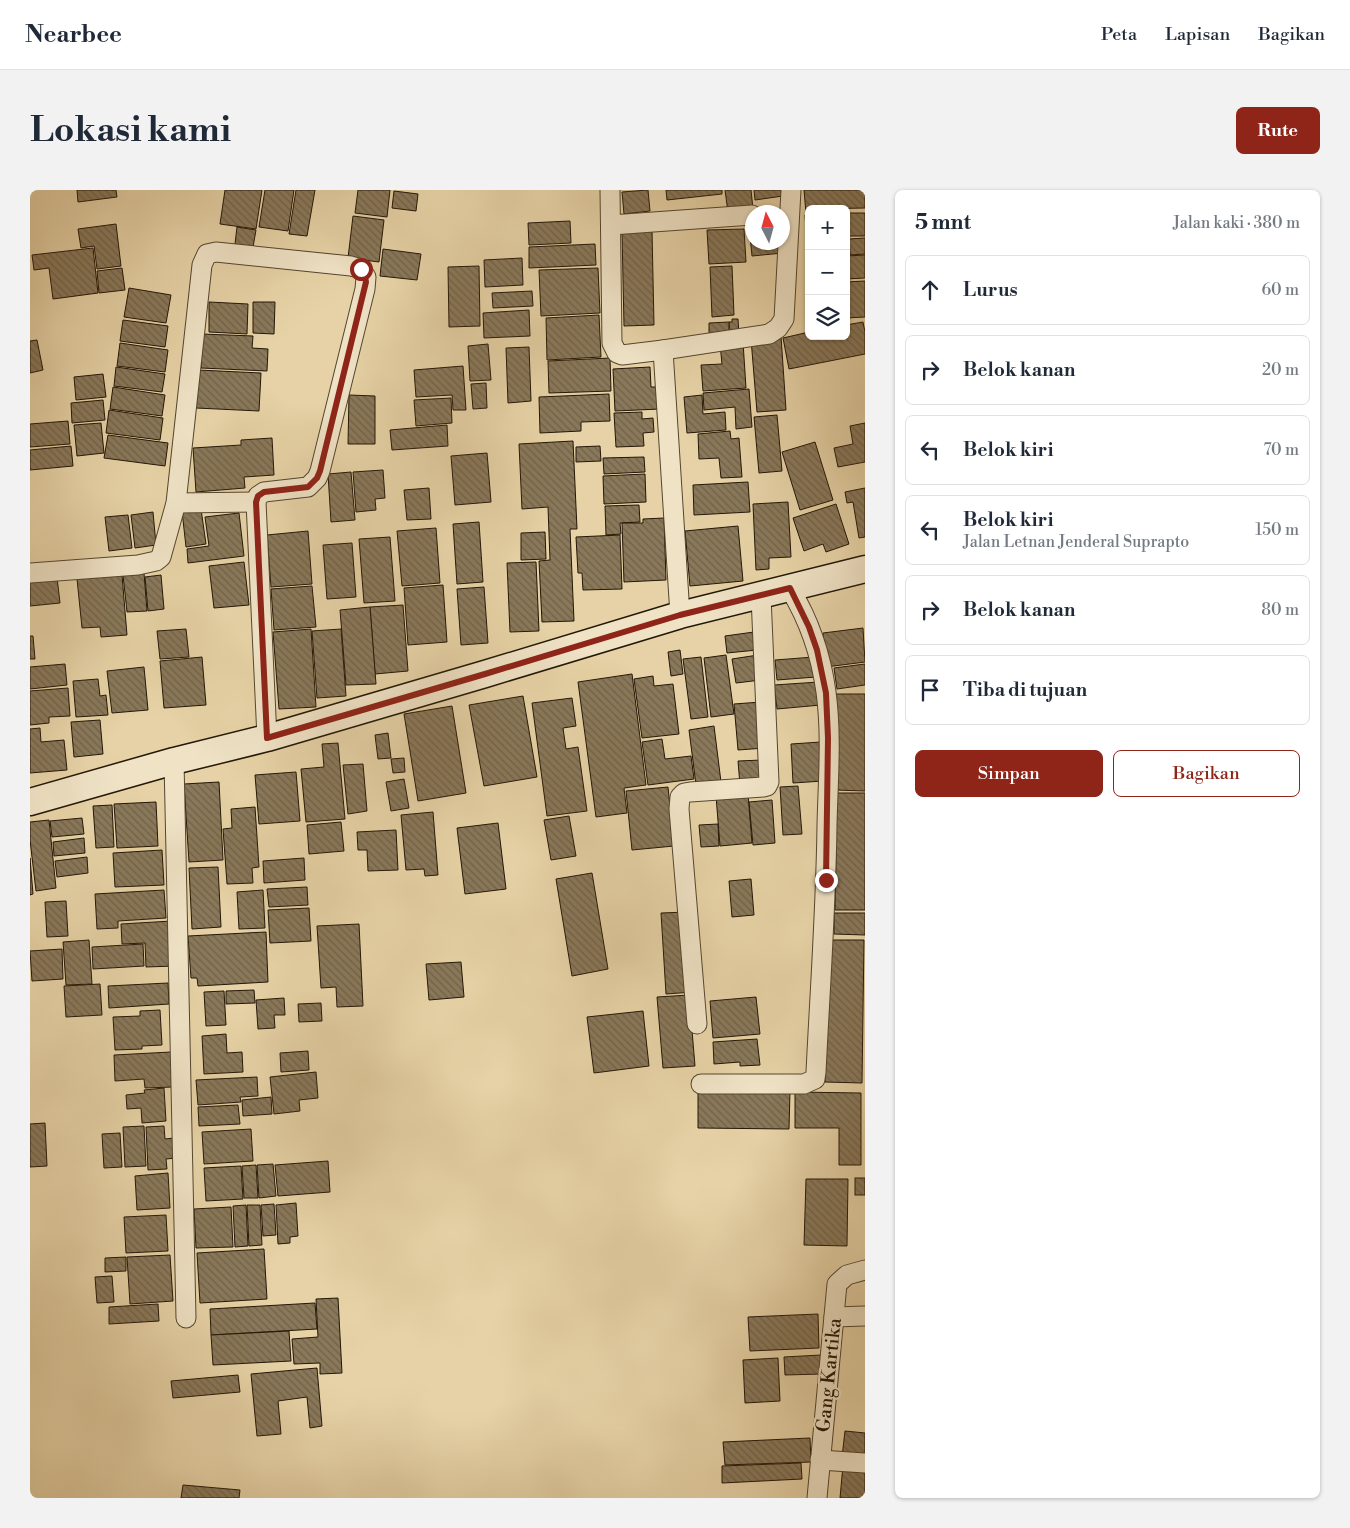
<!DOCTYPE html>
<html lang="id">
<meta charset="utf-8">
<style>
:root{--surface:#fff;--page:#f2f2f3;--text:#1f2937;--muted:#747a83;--line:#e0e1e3;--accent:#8f2418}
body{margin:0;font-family:"Libre Bodoni",serif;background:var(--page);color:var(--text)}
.controls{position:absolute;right:15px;top:15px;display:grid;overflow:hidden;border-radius:8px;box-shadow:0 1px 4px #0004}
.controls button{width:45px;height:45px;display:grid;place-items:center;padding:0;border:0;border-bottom:1px solid var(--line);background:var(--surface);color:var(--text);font:25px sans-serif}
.compass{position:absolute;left:715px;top:15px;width:45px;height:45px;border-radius:50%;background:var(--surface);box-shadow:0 1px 4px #0004;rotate:354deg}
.stop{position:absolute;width:15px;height:15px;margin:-11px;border:4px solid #8f2418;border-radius:50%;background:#fff}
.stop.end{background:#8f2418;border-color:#fff;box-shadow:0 1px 5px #0008}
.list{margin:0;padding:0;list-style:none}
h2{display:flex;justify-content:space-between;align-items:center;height:65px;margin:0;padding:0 20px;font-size:21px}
h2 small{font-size:16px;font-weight:400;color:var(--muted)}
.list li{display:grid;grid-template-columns:32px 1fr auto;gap:15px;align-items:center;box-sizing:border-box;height:70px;margin:0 10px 10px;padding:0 10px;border:1px solid var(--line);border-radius:8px}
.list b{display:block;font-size:19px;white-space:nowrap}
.list p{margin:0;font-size:16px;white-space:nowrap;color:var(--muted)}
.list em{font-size:16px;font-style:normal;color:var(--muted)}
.actions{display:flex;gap:10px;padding:15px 20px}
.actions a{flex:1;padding:11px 0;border:1px solid var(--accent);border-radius:8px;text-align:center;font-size:18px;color:var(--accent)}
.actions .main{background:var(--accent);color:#fff}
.icon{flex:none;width:28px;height:28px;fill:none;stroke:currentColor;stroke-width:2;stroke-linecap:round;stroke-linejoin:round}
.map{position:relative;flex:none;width:835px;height:1308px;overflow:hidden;border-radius:8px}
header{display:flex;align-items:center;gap:30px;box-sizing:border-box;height:70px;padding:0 25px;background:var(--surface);border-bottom:1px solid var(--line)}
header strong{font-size:24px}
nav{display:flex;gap:28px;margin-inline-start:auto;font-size:18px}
.intro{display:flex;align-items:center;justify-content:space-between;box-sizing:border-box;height:120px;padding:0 30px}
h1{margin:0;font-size:35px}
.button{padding:12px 22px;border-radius:8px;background:var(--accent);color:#fff;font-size:18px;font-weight:700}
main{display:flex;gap:30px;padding:0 30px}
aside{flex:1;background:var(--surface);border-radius:8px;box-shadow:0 1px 4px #0004}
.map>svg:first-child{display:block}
</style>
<header>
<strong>Nearbee</strong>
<nav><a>Peta</a><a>Lapisan</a><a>Bagikan</a></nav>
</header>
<div class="intro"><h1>Lokasi kami</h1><a class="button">Rute</a></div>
<main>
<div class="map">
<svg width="835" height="1308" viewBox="0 0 835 1308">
<defs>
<pattern id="building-back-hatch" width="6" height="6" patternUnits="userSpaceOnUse" patternTransform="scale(1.25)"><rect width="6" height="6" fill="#89785a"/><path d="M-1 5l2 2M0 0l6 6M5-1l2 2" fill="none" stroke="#706148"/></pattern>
</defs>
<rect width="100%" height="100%" fill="#e6d2a6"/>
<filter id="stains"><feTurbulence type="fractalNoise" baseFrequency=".004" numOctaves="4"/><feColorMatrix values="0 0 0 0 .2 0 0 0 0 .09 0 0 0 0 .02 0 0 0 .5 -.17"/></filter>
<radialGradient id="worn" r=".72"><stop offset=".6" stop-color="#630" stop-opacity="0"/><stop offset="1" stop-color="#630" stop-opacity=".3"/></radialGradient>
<g fill="url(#building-back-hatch)" stroke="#241707">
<polygon points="47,0 86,0 87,7 48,12"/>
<polygon points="195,0 232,0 226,39 190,34"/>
<polygon points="235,0 264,0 258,41 229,37"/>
<polygon points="266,0 285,0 277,46 259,44"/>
<polygon points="328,0 360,0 357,27 325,23"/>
<polygon points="618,0 620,21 594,24 592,2"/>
<polygon points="636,0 692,0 692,4 637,10"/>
<polygon points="695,0 721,0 723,19 698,22"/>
<polygon points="724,0 752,0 753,6 725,10"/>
<polygon points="774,0 835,0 835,18 779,19 779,22 776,23"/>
<polygon points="364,1 388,4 386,21 362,18"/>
<polygon points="816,23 835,23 835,46 818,46 818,53 816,53"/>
<polygon points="775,25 779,25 779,54 777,54"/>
<polygon points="323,26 354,30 349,72 318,68"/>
<polygon points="540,31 541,53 499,55 498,33"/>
<polygon points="86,34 91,76 67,79 64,56 51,58 48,39"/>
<polygon points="719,36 722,36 722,52 752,52 753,63 722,66"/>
<polygon points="207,37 226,40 223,57 205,54"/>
<polygon points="714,39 716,72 679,74 677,40"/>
<polygon points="622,40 624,135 594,136 592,42"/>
<polygon points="835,48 835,64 820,65 819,49"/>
<polygon points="565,54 566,75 499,78 499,57"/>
<polygon points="63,58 68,103 23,109 19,78 4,80 2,65"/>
<polygon points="353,59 391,64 387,90 350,86"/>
<polygon points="835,65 835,88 816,89 816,66"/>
<polygon points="492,68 493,95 455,97 454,70"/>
<polygon points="449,76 450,136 419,137 418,77"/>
<polygon points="702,76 704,125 682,127 680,77"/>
<polygon points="92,78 95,100 69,103 67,81"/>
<polygon points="568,78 570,123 511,126 509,80"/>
<polygon points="835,91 835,127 816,128 816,92"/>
<polygon points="99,98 141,105 136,133 94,127"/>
<polygon points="502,101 503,116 463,118 462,103"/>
<polygon points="179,112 218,114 217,144 179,142"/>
<polygon points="223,112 245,112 244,144 223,143"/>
<polygon points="499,120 500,146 454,148 453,123"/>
<polygon points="569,125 571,167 517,170 516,128"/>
<polygon points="702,129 708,129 709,145 699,146 699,132 702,132"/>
<polygon points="93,130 138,136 135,157 90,151"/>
<polygon points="699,132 699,146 679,147 679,133"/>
<polygon points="833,132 835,142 835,164 759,179 753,148 779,142 779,146 816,146 816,135"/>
<polygon points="172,144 223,146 222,158 238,159 237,181 171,178"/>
<polygon points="751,146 756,220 727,222 721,149"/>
<polygon points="7,150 13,180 0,183 0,151"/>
<polygon points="713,152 716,198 673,201 671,175 692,174 690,154"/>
<polygon points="90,153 138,160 135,182 87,176"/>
<polygon points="458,154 461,190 440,191 438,156"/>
<polygon points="499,157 501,211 478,213 476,158"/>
<polygon points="580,168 581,201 519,203 518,171"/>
<polygon points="433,176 436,220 423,220 422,205 386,207 384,180"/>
<polygon points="86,177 135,184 132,202 84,196"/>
<polygon points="620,177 621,197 629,197 630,219 585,221 583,179"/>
<polygon points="168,180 231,183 229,221 166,218"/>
<polygon points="73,184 76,207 46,210 44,187"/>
<polygon points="456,193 457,218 443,219 441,194"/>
<polygon points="83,197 135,205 132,226 80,219"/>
<polygon points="719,199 722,237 706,239 705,217 674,220 673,203"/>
<polygon points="579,204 580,231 551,232 551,241 510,243 509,207"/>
<polygon points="319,205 345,206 345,254 318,254"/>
<polygon points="672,205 673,224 695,222 696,240 657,243 654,207"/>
<polygon points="421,208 422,233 386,236 384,210"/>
<polygon points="73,210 75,230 42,233 41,213"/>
<polygon points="79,220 133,228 130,250 76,243"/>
<polygon points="612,222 612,229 623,228 624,242 613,243 614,256 586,257 584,223"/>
<polygon points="747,225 752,281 729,283 724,227"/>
<polygon points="38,231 40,254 0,257 0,234"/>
<polygon points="71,233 74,263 47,266 44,235"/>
<polygon points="835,233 835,272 808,277 804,258 823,254 820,236"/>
<polygon points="417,235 418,256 362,260 360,240"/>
<polygon points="700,241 701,249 709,248 712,287 691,288 689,268 669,269 668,244"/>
<polygon points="78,245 138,253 135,276 74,268"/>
<polygon points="242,248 244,285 214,287 215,298 166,302 163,258 211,255 211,250"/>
<polygon points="543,251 547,339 540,339 544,431 512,432 509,371 520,370 518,317 492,319 489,254"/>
<polygon points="785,252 803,310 770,320 752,262"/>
<polygon points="41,256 43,276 0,280 0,260"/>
<polygon points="570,256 571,271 546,272 546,257"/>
<polygon points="457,263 461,312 425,315 421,266"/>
<polygon points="614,267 615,282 574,284 573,268"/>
<polygon points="353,280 355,308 345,309 346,320 326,322 323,282"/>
<polygon points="321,282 325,330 301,332 298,284"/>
<polygon points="615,284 616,312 574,314 573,286"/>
<polygon points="718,292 720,322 664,325 663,295"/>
<polygon points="399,298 401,329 377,330 374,300"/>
<polygon points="835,298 835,347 829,348 823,312 817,313 815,302"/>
<polygon points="758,312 761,367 739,368 739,379 726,380 723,314"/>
<polygon points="806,314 819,354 796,362 793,354 774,361 763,328"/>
<polygon points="609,315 610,332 590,333 591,344 576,345 575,316"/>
<polygon points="171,319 176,354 156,357 152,321"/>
<polygon points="123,322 126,355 105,358 101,325"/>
<polygon points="209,323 214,366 158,373 157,359 179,356 175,327"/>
<polygon points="98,325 102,358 79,361 75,327"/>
<polygon points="634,328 636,390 594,392 592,333 613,333 613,329"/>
<polygon points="449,332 453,392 427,394 423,334"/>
<polygon points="708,336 713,391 660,396 655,341"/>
<polygon points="406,338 410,393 372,396 367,341"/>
<polygon points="278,341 282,394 241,397 237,345"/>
<polygon points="515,342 516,369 491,370 491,343"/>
<polygon points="590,345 592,399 553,400 552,383 548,383 546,347"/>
<polygon points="360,347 365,411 334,413 329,349"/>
<polygon points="322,353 326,407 297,409 293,355"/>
<polygon points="214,372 219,415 184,418 179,376"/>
<polygon points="506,372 509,441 480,442 477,373"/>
<polygon points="114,383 117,421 97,422 93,385"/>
<polygon points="92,385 97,445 71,447 70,437 52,438 47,389"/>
<polygon points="131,385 134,419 118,421 115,387"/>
<polygon points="27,387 30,413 0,416 0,390"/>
<polygon points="413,395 417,452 378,455 374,398"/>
<polygon points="282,396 286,437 244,440 241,399"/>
<polygon points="454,397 458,453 431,455 427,399"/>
<polygon points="373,415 378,481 345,484 340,417"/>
<polygon points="340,417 346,494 316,495 310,420"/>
<polygon points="833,438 835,472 796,477 793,443"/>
<polygon points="156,439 159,467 130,469 127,441"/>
<polygon points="281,439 286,517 249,519 243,442"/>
<polygon points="311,439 316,506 287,508 282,441"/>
<polygon points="724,442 727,460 697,463 695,446"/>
<polygon points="0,446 3,446 5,469 0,469"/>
<polygon points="650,460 653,484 641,486 638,462"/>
<polygon points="696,465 704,524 681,527 674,468"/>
<polygon points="728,465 731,490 706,493 702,469"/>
<polygon points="172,467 176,515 134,518 130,471"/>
<polygon points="671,467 678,527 661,529 653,469"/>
<polygon points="784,467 786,487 747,490 745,470"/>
<polygon points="35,474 37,495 0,499 0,477"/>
<polygon points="835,474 835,495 807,499 804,478"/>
<polygon points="114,477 118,520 82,523 77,481"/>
<polygon points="602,484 616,595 594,598 597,623 566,627 548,492"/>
<polygon points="623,486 624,496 643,494 649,544 612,548 604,489"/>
<polygon points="68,489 70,506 76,505 78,525 46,527 43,491"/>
<polygon points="789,492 791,515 747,519 744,495"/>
<polygon points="38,498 40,526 19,527 19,533 0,535 0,501"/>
<polygon points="806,504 835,504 835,601 805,600"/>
<polygon points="493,506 507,587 454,596 439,515"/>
<polygon points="542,508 546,536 533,538 536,559 548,557 557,621 517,626 502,513"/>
<polygon points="731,512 735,558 708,560 704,514"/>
<polygon points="422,516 436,603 388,611 374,524"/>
<polygon points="70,530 73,564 44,567 41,532"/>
<polygon points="684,536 691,592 666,595 659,540"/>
<polygon points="10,538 11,552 34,550 37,580 0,583 0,539"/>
<polygon points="358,543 361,568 348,569 345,545"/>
<polygon points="632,549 635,569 661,566 664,589 618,595 612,552"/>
<polygon points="791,552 793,591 763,593 761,554"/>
<polygon points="308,553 315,629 276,632 271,579 294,577 292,554"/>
<polygon points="374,568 375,582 363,583 361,569"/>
<polygon points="732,570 734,593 710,595 708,571"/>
<polygon points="333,574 337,621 318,624 313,575"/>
<polygon points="266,582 270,631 229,634 225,585"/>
<polygon points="374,589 379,618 361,621 356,592"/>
<polygon points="189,592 193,670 159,672 154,594"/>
<polygon points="768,596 772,644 753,645 750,597"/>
<polygon points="638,597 644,656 602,660 596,601"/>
<polygon points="807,603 835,603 835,720 805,720"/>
<polygon points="718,604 722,653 690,656 686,606"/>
<polygon points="742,610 745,653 723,655 719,612"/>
<polygon points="126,612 128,656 87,658 84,614"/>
<polygon points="82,615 84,657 66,658 63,616"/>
<polygon points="225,617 229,677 222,678 223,693 197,694 193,639 202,638 201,619"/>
<polygon points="403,622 408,685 395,686 394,679 376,680 371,625"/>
<polygon points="539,626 546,666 521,670 514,630"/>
<polygon points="52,628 54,644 22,647 20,631"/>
<polygon points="19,630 26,698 6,701 0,650 0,632"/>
<polygon points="311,632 314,661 279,664 277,635"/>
<polygon points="468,633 476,699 435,704 427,638"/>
<polygon points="688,634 689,656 671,657 669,635"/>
<polygon points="366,640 368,680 338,681 337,660 328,660 327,642"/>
<polygon points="54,648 55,663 24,666 23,652"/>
<polygon points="132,660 134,695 85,697 83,663"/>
<polygon points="57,667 58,683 27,687 25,671"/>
<polygon points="0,668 3,704 0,705"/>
<polygon points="274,668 275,690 234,693 233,671"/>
<polygon points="188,677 191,737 162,739 159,678"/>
<polygon points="562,683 578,779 542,786 526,689"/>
<polygon points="721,689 724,725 702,727 699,691"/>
<polygon points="277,697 278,715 239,717 237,699"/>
<polygon points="134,700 136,728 88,731 88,738 67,739 65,704"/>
<polygon points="233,700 235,738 209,739 207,702"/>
<polygon points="36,711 38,746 17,747 15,712"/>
<polygon points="279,718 281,751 240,753 238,720"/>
<polygon points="657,722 663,802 636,804 631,723"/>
<polygon points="804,723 835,723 835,745 804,744"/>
<polygon points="142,731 145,776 116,777 115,753 92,754 91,734"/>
<polygon points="329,734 333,816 307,817 306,797 291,798 287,736"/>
<polygon points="236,742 238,792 168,796 167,788 161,788 158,746"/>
<polygon points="59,750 62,794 36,795 33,752"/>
<polygon points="797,750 834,750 832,893 795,892"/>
<polygon points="113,754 114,776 63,779 62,757"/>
<polygon points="32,759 33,789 2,791 0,761"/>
<polygon points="431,772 434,807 399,810 396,774"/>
<polygon points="138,793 139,814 79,818 78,796"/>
<polygon points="70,794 72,825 36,827 34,796"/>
<polygon points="224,800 225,813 196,814 196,801"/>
<polygon points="194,801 196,835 176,836 174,802"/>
<polygon points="659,805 665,876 633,878 627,807"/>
<polygon points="726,807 730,844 683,848 680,811"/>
<polygon points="254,808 255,825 244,825 245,838 228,839 226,810"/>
<polygon points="291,813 292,831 269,832 268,814"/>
<polygon points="130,820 132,855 112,856 112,859 85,860 83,827 110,826 110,821"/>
<polygon points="613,821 619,876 564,883 557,827"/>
<polygon points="196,844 197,863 212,862 213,882 174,884 172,846"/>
<polygon points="727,849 730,875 710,876 710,872 684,874 683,852"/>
<polygon points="278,861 279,880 251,882 250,863"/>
<polygon points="141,862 143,897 115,898 114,889 85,891 84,865"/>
<polygon points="286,882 288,908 269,910 270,921 244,924 240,887"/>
<polygon points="227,887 228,906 210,907 211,912 168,915 166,890"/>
<polygon points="134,898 136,931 112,933 111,918 97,919 96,905 115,903 114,900"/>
<polygon points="668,900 760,901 759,939 668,938"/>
<polygon points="765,902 831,903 831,975 809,975 809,938 765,938"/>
<polygon points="241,907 242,924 213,926 212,910"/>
<polygon points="208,915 210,934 169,936 168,917"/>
<polygon points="15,933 17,976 0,977 0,934"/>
<polygon points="114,936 116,976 95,977 93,937"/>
<polygon points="134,936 135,949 144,948 146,968 136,969 137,979 118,980 116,937"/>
<polygon points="221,939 223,971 174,974 172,942"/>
<polygon points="90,943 92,977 74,978 72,944"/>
<polygon points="298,971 300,1002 248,1006 245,975"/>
<polygon points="243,974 246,1006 229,1008 227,975"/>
<polygon points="226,975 228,1008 214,1008 212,976"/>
<polygon points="211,976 213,1009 176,1011 174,978"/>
<polygon points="138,983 140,1018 107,1020 105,986"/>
<rect x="825" y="988" width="10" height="17"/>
<polygon points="776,989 818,989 817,1056 774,1055"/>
<polygon points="266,1013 268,1046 260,1047 260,1053 248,1054 246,1015"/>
<polygon points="244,1014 246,1045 233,1046 231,1015"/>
<polygon points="216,1015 218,1056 205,1057 203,1016"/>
<polygon points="217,1015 230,1015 232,1055 219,1056"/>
<polygon points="201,1017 203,1057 166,1058 164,1019"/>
<polygon points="136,1025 138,1061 96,1063 94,1027"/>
<polygon points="234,1059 237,1109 170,1113 167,1063"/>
<polygon points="140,1065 143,1111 100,1114 97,1067"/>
<polygon points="96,1067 96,1081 75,1082 75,1068"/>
<polygon points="82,1086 84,1112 67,1113 65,1087"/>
<polygon points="308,1108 312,1183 290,1184 290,1173 264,1174 262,1149 288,1147 286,1109"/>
<polygon points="285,1113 287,1139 181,1145 180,1119"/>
<polygon points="128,1114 129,1131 79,1134 79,1117"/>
<polygon points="788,1124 789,1158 720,1161 718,1127"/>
<polygon points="259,1141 261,1171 183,1175 181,1145"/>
<polygon points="791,1165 792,1184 755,1185 754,1167"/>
<polygon points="748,1168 750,1211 715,1213 713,1170"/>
<polygon points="287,1178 292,1236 280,1238 277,1207 248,1211 251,1244 227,1246 221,1184"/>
<polygon points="208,1185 210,1202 143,1208 141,1191"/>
<polygon points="815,1241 835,1243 835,1269 812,1267"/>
<polygon points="780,1248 781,1272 695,1275 693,1252"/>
<polygon points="771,1273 772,1289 692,1293 692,1276"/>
<polygon points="813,1275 835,1277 835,1308 810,1308"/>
<polygon points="153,1295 210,1300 209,1308 151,1308"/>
</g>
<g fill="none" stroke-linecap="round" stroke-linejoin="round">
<defs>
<g id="minor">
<polyline points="580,0 582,153 587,163 592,165 633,160 650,425"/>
<polyline points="581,35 722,25"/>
<polyline points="633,160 739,144 748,138 754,129 761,0"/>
<polyline points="146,313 226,312"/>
<polyline points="0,383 108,375 126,371 131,367 146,313 172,75 177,64 186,62 321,76 331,79 336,87 335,99 290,281 287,288 278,297 234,302 228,306 226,312 237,548"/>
<polyline points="144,571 156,1128"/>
<polyline points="667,834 649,619 650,607 654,603 660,602 733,597 737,596 739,592 731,406"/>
<path d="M 671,894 L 774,894 L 785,889 L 786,882 C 790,800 796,717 797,635 C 798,591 802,546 796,502 C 791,465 779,430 760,399"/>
<polyline points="804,1127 835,1126"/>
<polyline points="790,1270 835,1273"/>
<polyline points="787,1308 807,1094 817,1085 835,1080"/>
</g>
<polyline id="secondary" points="0,612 144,571 237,548 455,484 650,425 835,379"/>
</defs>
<use href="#minor" stroke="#54462f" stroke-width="21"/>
<use href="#secondary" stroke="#241707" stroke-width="29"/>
<use href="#minor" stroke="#efe2c5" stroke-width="19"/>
<use href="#secondary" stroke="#efe2c5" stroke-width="26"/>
</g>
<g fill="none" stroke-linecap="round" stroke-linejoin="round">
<polyline stroke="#8f2418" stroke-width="6" points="331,79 334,82 336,92 290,281 287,288 278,297 234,302 228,306 226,312 237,548 455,484 650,425 760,398 779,437 787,460 796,503 798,548 796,690"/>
</g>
<g text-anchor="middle" stroke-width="4.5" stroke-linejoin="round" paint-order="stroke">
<g font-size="19" fill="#241707" stroke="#efe2c5">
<text transform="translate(798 1185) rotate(-84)" y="7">Gang Kartika</text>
</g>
</g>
<rect width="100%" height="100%" filter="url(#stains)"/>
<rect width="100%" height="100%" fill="url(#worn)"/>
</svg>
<div class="controls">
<button>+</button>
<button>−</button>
<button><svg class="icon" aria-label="layers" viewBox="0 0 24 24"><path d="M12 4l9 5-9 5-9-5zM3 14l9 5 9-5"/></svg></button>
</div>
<svg class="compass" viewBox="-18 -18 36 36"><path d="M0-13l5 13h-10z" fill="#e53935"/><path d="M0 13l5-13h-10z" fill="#747a83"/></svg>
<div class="stop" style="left:331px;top:79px"></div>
<div class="stop end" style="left:796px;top:690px"></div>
</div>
<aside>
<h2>5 mnt<small>Jalan kaki · 380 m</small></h2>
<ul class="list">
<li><svg class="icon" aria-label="ahead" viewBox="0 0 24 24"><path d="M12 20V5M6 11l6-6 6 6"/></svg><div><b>Lurus</b></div><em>60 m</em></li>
<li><svg class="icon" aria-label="right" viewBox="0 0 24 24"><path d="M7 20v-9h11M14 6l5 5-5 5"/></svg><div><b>Belok kanan</b></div><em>20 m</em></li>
<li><svg class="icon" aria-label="left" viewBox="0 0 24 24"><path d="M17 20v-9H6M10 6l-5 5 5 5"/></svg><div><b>Belok kiri</b></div><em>70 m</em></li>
<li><svg class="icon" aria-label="left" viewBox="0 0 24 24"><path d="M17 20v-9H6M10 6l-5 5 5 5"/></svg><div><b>Belok kiri</b><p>Jalan Letnan Jenderal Suprapto</p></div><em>150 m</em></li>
<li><svg class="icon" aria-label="right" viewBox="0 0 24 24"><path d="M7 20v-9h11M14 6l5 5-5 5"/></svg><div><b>Belok kanan</b></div><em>80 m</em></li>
<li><svg class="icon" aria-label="arrive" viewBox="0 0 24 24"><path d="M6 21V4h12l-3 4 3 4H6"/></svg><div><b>Tiba di tujuan</b></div></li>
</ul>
<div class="actions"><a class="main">Simpan</a><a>Bagikan</a></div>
</aside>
</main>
